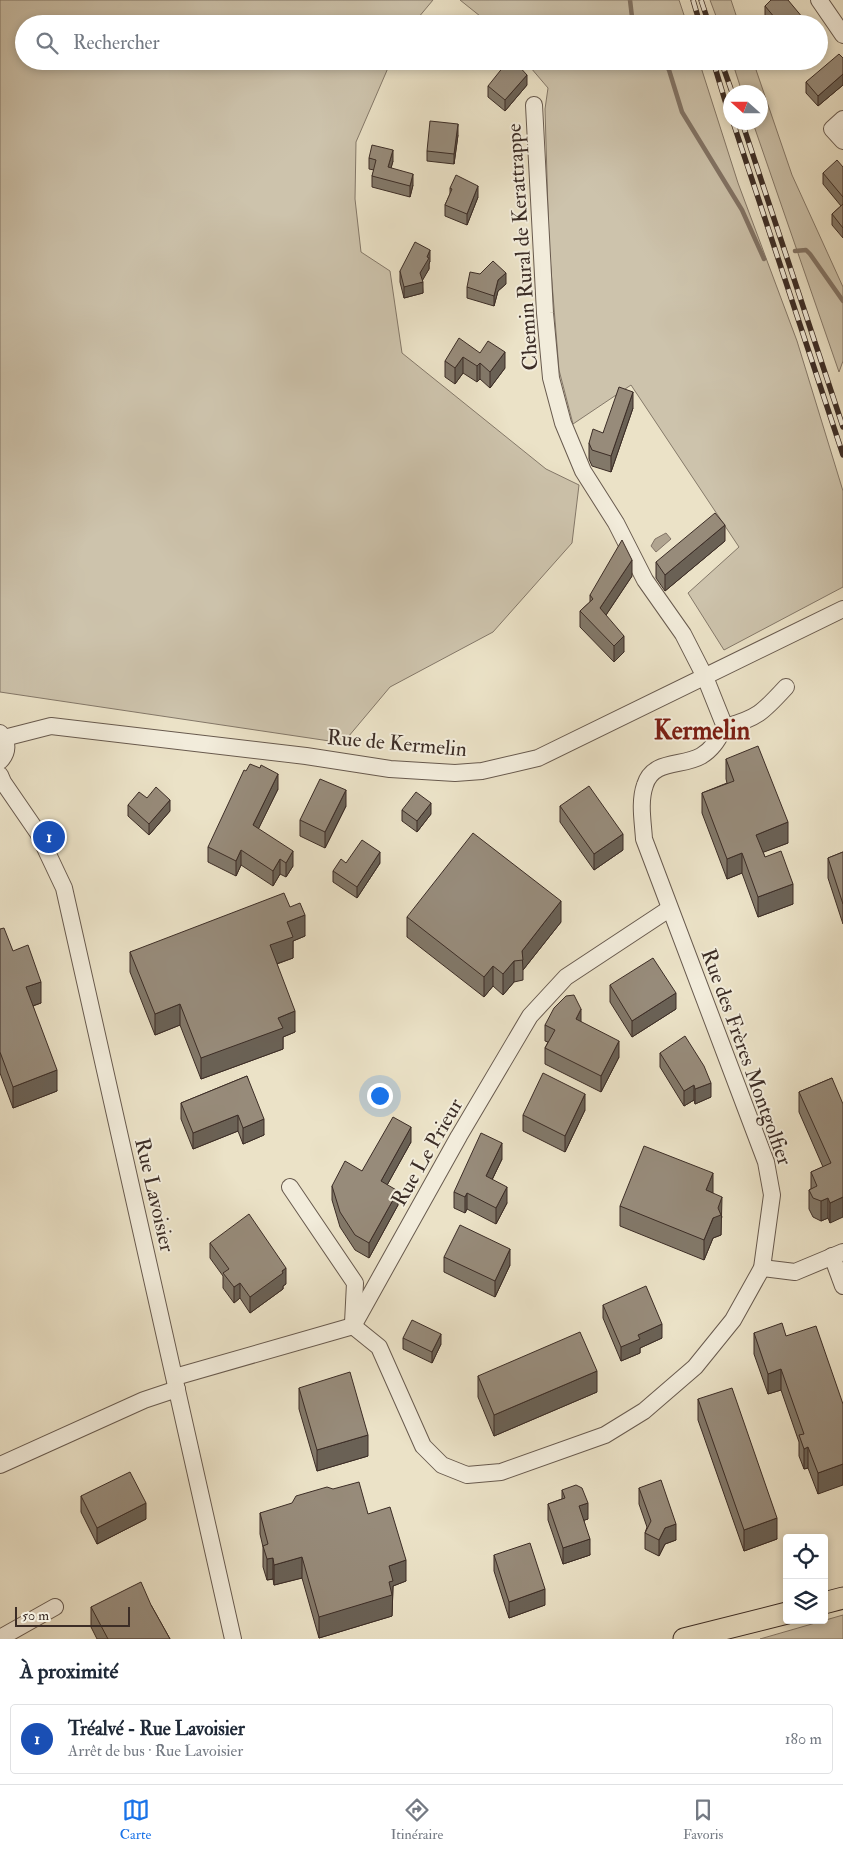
<!DOCTYPE html>
<html lang="fr">
<meta charset="utf-8">
<style>
:root{--surface:#fff;--page:#f6f6f7;--text:#1f2937;--muted:#747a83;--line:#e0e1e3;--accent:#1a73e8}
body{margin:0;font-family:"IM FELL Double Pica",serif;background:var(--page);color:var(--text)}
.controls{position:absolute;right:15px;bottom:15px;display:grid;overflow:hidden;border-radius:5px;box-shadow:0 2px 8px #0003}
.controls button{width:45px;height:45px;display:grid;place-items:center;padding:0;border:0;border-bottom:1px solid var(--line);background:var(--surface);color:var(--text);font:25px sans-serif}
.compass{position:absolute;left:723px;top:85px;width:45px;height:45px;border-radius:50%;background:var(--surface);box-shadow:0 2px 8px #0003;rotate:291deg}
.scale{position:absolute;left:15px;bottom:12px;width:115px;box-sizing:border-box;padding-left:5px;border:2px solid #3c2d26;border-top:0;font-size:14px;line-height:18px;white-space:nowrap;color:#3c2d26;-webkit-text-stroke:4px #f2ecdb;paint-order:stroke}
.you{position:absolute;left:379px;top:1095px;width:18px;height:18px;margin:-12px;border:4px solid #fff;border-radius:50%;background:#1a73e8;box-shadow:0 0 0 8px #1a73e833}
.badge{display:grid;place-items:center;width:32px;height:32px;border-radius:50%;background:var(--accent);color:#fff;font-size:16px;font-weight:700}
.pin{position:absolute;translate:-50% -50%;border:2px solid #fff;box-shadow:0 1px 5px #0006}
.list{margin:0;padding:0;list-style:none}
h2{display:flex;justify-content:space-between;align-items:center;height:65px;margin:0;padding:0 20px;font-size:21px}
h2 small{font-size:16px;font-weight:400;color:var(--muted)}
.list li{display:grid;grid-template-columns:32px 1fr auto;gap:15px;align-items:center;box-sizing:border-box;height:70px;margin:0 10px 10px;padding:0 10px;border:1px solid var(--line);border-radius:5px}
.list b{display:block;font-size:19px;white-space:nowrap}
.list p{margin:0;font-size:16px;white-space:nowrap;color:var(--muted)}
.list em{font-size:16px;font-style:normal;color:var(--muted)}
.icon{flex:none;width:28px;height:28px;fill:none;stroke:currentColor;stroke-width:2;stroke-linecap:round;stroke-linejoin:round}
.map{position:relative;flex:none;width:843px;height:1639px;overflow:hidden}
.search{position:absolute;background:var(--surface);box-shadow:0 2px 8px #0003;left:15px;right:15px;top:15px;height:55px;display:flex;align-items:center;gap:12px;box-sizing:border-box;padding:0 18px;border-radius:28px;color:var(--muted);font-size:19px}
.sheet{height:145px;background:var(--surface)}
nav{display:flex;justify-content:space-around;align-items:center;box-sizing:border-box;height:70px;border-top:1px solid var(--line);background:var(--surface);font-size:14px;color:var(--muted)}
nav a{display:grid;justify-items:center;gap:2px}
nav .on{color:var(--accent)}
.map>svg:first-child{display:block}
</style>
<div class="map">
<svg width="843" height="1639" viewBox="0 0 843 1639">
<rect width="100%" height="100%" fill="#ebe2c7"/>
<filter id="stains"><feTurbulence type="fractalNoise" baseFrequency=".004" numOctaves="4"/><feColorMatrix values="0 0 0 0 .2 0 0 0 0 .09 0 0 0 0 .02 0 0 0 .5 -.17"/></filter>
<radialGradient id="worn" r=".72"><stop offset=".6" stop-color="#630" stop-opacity="0"/><stop offset="1" stop-color="#630" stop-opacity=".3"/></radialGradient>
<g fill="#cdc3ac" stroke="#847869">
<polygon points="0,0 433,0 413,24 24,24 24,61 391,61 356,142 355,199 361,252 390,271 402,353 546,469 579,485 572,543 493,632 390,687 343,743 0,692"/>
<polygon points="460,0 679,0 687,24 490,24"/>
<polygon points="710,0 731,0 739,24 719,24"/>
<polygon points="525,61 699,61 738,183 797,341 843,491 843,587 724,650 688,593 739,547 631,385 573,424 559,370 549,245 545,109 548,88"/>
<polygon points="732,61 753,61 792,175 843,287 843,361 839,372 753,123 760,122 760,92 742,92"/>
<polygon points="843,1615 843,1639 760,1639"/>
</g>
<polygon fill="#b0a490" stroke="#827466" points="666,533 671,539 656,552 651,546 655,539"/>
<g fill="none" stroke-linecap="round" stroke-linejoin="round">
<g stroke="#827466" stroke-width="4.5">
<polyline points="630,0 632,17 637,24"/>
<polyline points="663,61 669,70 682,112 742,210 764,259"/>
<polyline points="795,251 806,250 810,254 843,301"/>
</g>
<defs>
<g id="minor">
<polyline points="819,0 843,35"/>
<polyline points="843,119 832,129 843,141"/>
<path d="M 725,727 C 758,718 763,712 786,687"/>
<path d="M 0,733 C 9,742 8,753 0,761"/>
<polyline points="4,738 51,726 306,756 390,769 455,773 482,771 538,758 843,609"/>
<polyline points="0,775 3,782 38,833 64,888 233,1639"/>
<polyline points="290,1187 355,1283 353,1323"/>
<polyline points="832,1256 843,1286"/>
<polyline points="762,1268 795,1272 843,1252"/>
<polyline points="353,1326 459,1136 530,1016 566,977 669,909"/>
<path d="M 175,1377 L 353,1326 L 379,1347 L 423,1446 L 442,1465 L 467,1475 L 501,1472 L 605,1435 L 644,1411 L 695,1367 L 733,1320 L 762,1268 L 772,1195 L 766,1162 L 644,839 C 643,822 639,802 645,785 C 653,759 682,767 701,756 C 713,749 718,739 725,727 L 705,677 L 683,634 L 645,580 L 616,523 L 583,471 L 563,423 L 551,378 L 545,313 L 534,105"/>
<polyline points="0,1465 144,1400 177,1389"/>
<polyline points="0,1638 55,1607"/>
</g>
<g id="major">
<polyline points="824,1603 843,1598"/>
<polyline points="684,1639 787,1613"/>
</g>
</defs>
<use href="#minor" stroke="#685a4e" stroke-width="18"/>
<use href="#major" stroke="#3c2d26" stroke-width="23"/>
<use href="#minor" stroke="#f2ecdb" stroke-width="16"/>
<use href="#major" stroke="#ebe2c7" stroke-width="21"/>
<defs>
<g id="rail">
<polyline points="693,0 700,24"/>
<polyline points="701,0 709,24"/>
<polyline points="713,61 730,117"/>
<polyline points="721,61 732,92"/>
<polyline points="733,122 843,455"/>
<polyline points="742,122 843,427"/>
</g>
</defs>
<use href="#rail" stroke="#3c2d26" stroke-width="5.5"/>
<use href="#rail" stroke="#f2ecdb" stroke-width="4" stroke-dasharray="11" stroke-linecap="butt"/>
</g>
<g fill="#827869" stroke="#3c2d26">
<polygon points="765,6 803,24 771,24 765,16"/>
<polygon points="843,58 843,85 818,106 806,93 806,82"/>
<polygon points="527,85 505,111 488,97 488,86"/>
<polygon points="458,135 454,164 427,161 427,151"/>
<polygon points="369,158 393,161 391,168 413,185 410,197 372,187 372,176 374,170 369,169"/>
<polygon points="843,167 843,238 832,225 832,214 841,206 823,184 823,173"/>
<polygon points="450,188 478,197 467,225 445,216 445,205 450,194"/>
<polygon points="430,261 429,264 429,269 422,280 423,293 404,298 400,282 400,271"/>
<polygon points="506,284 498,291 494,306 467,298 467,287"/>
<polygon points="480,353 505,368 490,388 480,379 477,382 463,373 455,384 445,377 445,361"/>
<polygon points="633,408 611,472 592,466 589,459 589,443 603,433"/>
<polygon points="725,541 665,591 656,578 656,562"/>
<polygon points="632,576 606,615 624,652 614,662 580,627 580,611 590,602 590,595"/>
<polygon points="726,759 788,843 763,852 765,857 793,904 758,917 742,873 727,879 702,813 702,793 727,783 726,779"/>
<polygon points="278,789 258,829 293,866 286,877 280,874 273,886 241,865 236,876 208,862 208,847"/>
<polygon points="147,798 170,811 149,835 128,816 128,805"/>
<polygon points="346,806 325,848 300,836 300,820"/>
<polygon points="560,806 623,850 594,870 560,822"/>
<polygon points="402,810 431,814 417,832 402,821"/>
<polygon points="843,852 843,924 828,878 828,858"/>
<polygon points="346,863 380,863 357,898 333,882 333,871"/>
<polygon points="290,907 305,936 293,941 293,958 277,964 295,1032 283,1037 283,1049 201,1079 180,1025 155,1035 130,972 130,952"/>
<polygon points="407,917 561,922 523,970 523,980 514,982 503,995 493,986 484,997 407,937"/>
<polygon points="0,929 41,1003 33,1006 57,1091 13,1108 0,1073"/>
<polygon points="610,985 676,1009 632,1037 610,1002"/>
<polygon points="581,1022 619,1057 601,1092 545,1064 545,1048 548,1042 545,1041 545,1025"/>
<polygon points="660,1053 711,1097 695,1104 694,1100 684,1106 660,1067"/>
<polygon points="247,1076 264,1135 243,1144 238,1131 193,1149 181,1119 181,1103"/>
<polygon points="832,1078 830,1223 828,1218 821,1221 813,1217 809,1209 809,1190 811,1189 811,1172 823,1167 799,1112 799,1092"/>
<polygon points="585,1110 565,1152 523,1131 523,1115"/>
<polygon points="411,1142 387,1185 398,1205 369,1258 355,1250 340,1227 332,1200 332,1186 362,1171"/>
<polygon points="502,1159 492,1180 507,1203 496,1224 467,1209 465,1213 454,1208 454,1192"/>
<polygon points="713,1193 722,1217 721,1219 721,1235 713,1238 704,1260 620,1226 620,1206"/>
<polygon points="210,1243 286,1284 283,1286 283,1289 250,1313 240,1298 234,1303 223,1288 223,1276 210,1258"/>
<polygon points="444,1257 510,1265 495,1297 444,1272"/>
<polygon points="603,1305 662,1338 640,1348 640,1353 621,1361 603,1318"/>
<polygon points="754,1333 786,1336 843,1404 818,1494 808,1468 804,1469 799,1456 799,1442 781,1390 768,1394 754,1354"/>
<polygon points="403,1338 441,1344 432,1363 403,1349"/>
<polygon points="478,1376 597,1392 494,1436 478,1397"/>
<polygon points="299,1388 368,1456 317,1471 299,1409"/>
<polygon points="698,1399 777,1539 744,1551 698,1420"/>
<polygon points="639,1488 676,1540 665,1544 659,1556 645,1549 645,1533 647,1527 639,1504"/>
<polygon points="562,1490 588,1519 584,1520 590,1555 563,1564 548,1520 548,1504 562,1499"/>
<polygon points="81,1496 146,1519 97,1544 81,1512"/>
<polygon points="260,1513 368,1514 406,1581 393,1586 392,1616 319,1638 302,1578 274,1585 273,1579 267,1580 263,1567 263,1547 260,1534"/>
<polygon points="494,1555 545,1605 509,1618 494,1571"/>
<polygon points="151,1605 170,1639 97,1639 91,1627 91,1607"/>
</g>
<g fill="#6a6155" stroke="#3c2d26">
<polygon points="803,18 803,24 795,24"/>
<polygon points="843,74 843,85 818,106 818,96"/>
<polygon points="527,75 527,85 505,111 505,100"/>
<polygon points="458,124 458,135 454,164 454,154"/>
<polygon points="393,150 393,161 388,178 388,167"/>
<polygon points="413,174 413,185 410,197 410,186"/>
<polygon points="478,186 478,197 467,225 467,214"/>
<polygon points="430,250 430,261 429,264 429,269 421,283 423,282 423,293 404,298 404,287 420,273 427,257"/>
<polygon points="506,273 506,284 498,291 494,306 494,296 498,280"/>
<polygon points="505,352 505,368 490,388 490,372"/>
<polygon points="463,357 463,373 455,384 455,368"/>
<polygon points="480,363 480,379 477,382 477,366"/>
<polygon points="633,392 633,408 611,472 611,456"/>
<polygon points="725,525 725,541 665,591 665,575"/>
<polygon points="632,560 632,576 600,624 600,608"/>
<polygon points="624,636 624,652 614,662 614,646"/>
<polygon points="278,774 278,789 253,840 253,825"/>
<polygon points="346,790 346,806 325,848 325,832"/>
<polygon points="170,800 170,811 149,835 149,824"/>
<polygon points="431,803 431,814 417,832 417,821"/>
<polygon points="788,822 788,843 756,855 756,835"/>
<polygon points="623,834 623,850 594,870 594,854"/>
<polygon points="241,850 241,865 236,876 236,861"/>
<polygon points="293,851 293,866 286,877 286,863"/>
<polygon points="380,852 380,863 357,898 357,887"/>
<polygon points="742,853 742,873 727,879 727,859"/>
<polygon points="280,859 280,874 273,886 273,871"/>
<polygon points="793,884 793,904 758,917 758,897"/>
<polygon points="561,901 561,922 523,970 522,951"/>
<polygon points="305,915 305,936 293,941 293,958 270,966 270,945 287,922"/>
<polygon points="514,961 514,982 503,995 503,974"/>
<polygon points="493,966 493,986 484,997 484,977"/>
<polygon points="41,982 41,1003 26,1008 26,987"/>
<polygon points="676,993 676,1009 632,1037 632,1021"/>
<polygon points="180,1004 180,1025 155,1035 155,1014"/>
<polygon points="581,1009 581,1025 576,1019"/>
<polygon points="295,1011 295,1032 283,1037 283,1049 201,1079 201,1058 278,1018"/>
<polygon points="619,1041 619,1057 601,1092 601,1076"/>
<polygon points="57,1070 57,1091 13,1108 13,1087"/>
<polygon points="711,1083 711,1097 695,1104 695,1089"/>
<polygon points="694,1085 694,1100 684,1106 684,1091"/>
<polygon points="585,1094 585,1110 565,1152 565,1136"/>
<polygon points="238,1115 238,1131 193,1149 193,1133"/>
<polygon points="264,1119 264,1135 243,1144 243,1128"/>
<polygon points="411,1127 411,1142 381,1196 381,1181"/>
<polygon points="502,1143 502,1159 486,1192 486,1176"/>
<polygon points="713,1173 713,1193 706,1190"/>
<polygon points="507,1187 507,1203 496,1224 496,1208"/>
<polygon points="398,1191 398,1205 369,1258 369,1243"/>
<polygon points="467,1193 467,1209 465,1213 465,1197"/>
<polygon points="722,1197 721,1235 713,1238 704,1260 704,1240"/>
<polygon points="843,1197 843,1217 830,1223 830,1203"/>
<polygon points="828,1198 828,1218 821,1221 821,1201"/>
<polygon points="510,1249 510,1265 495,1297 495,1281"/>
<polygon points="286,1268 286,1284 283,1286 283,1289 250,1313 250,1297"/>
<polygon points="240,1283 240,1298 234,1303 234,1287"/>
<polygon points="662,1324 662,1338 640,1348 640,1353 621,1361 621,1347 638,1335"/>
<polygon points="441,1334 441,1344 432,1363 432,1352"/>
<polygon points="781,1369 781,1390 768,1394 768,1374"/>
<polygon points="597,1371 597,1392 494,1436 494,1415"/>
<polygon points="368,1435 368,1456 317,1471 317,1450"/>
<polygon points="808,1447 808,1468 804,1469 804,1449"/>
<polygon points="843,1464 843,1485 818,1494 818,1473"/>
<polygon points="146,1503 146,1519 97,1544 97,1528"/>
<polygon points="588,1503 588,1519 579,1522 579,1506"/>
<polygon points="777,1518 777,1539 744,1551 744,1530"/>
<polygon points="676,1524 676,1540 665,1544 659,1556 659,1540 665,1528"/>
<polygon points="590,1539 590,1555 563,1564 563,1548"/>
<polygon points="302,1557 302,1578 274,1585 274,1565"/>
<polygon points="273,1558 273,1579 267,1580 267,1559"/>
<polygon points="406,1560 406,1581 393,1586 392,1616 319,1638 319,1617 389,1566"/>
<polygon points="545,1589 545,1605 509,1618 509,1602"/>
</g>
<g fill="#978b7a" stroke="#3c2d26">
<polygon points="771,0 788,0 803,18 795,24 780,24 765,6"/>
<polygon points="839,54 843,58 843,74 818,96 806,82"/>
<polygon points="508,61 510,61 515,65 516,63 527,75 505,100 488,86"/>
<polygon points="430,121 458,124 454,154 427,151"/>
<polygon points="372,145 393,150 388,167 413,174 410,186 372,176 376,160 369,158"/>
<polygon points="837,160 843,167 843,197 823,173"/>
<polygon points="456,175 478,186 467,214 445,205 452,189 450,188"/>
<polygon points="843,204 843,228 832,214"/>
<polygon points="415,242 430,250 427,257 429,258 420,273 423,282 404,287 400,271"/>
<polygon points="493,261 506,273 498,280 494,296 467,287 470,272 480,274"/>
<polygon points="459,338 480,353 488,341 505,352 490,372 480,363 477,366 463,357 455,368 445,361"/>
<polygon points="619,387 633,392 611,456 592,450 589,443 593,429 603,433"/>
<polygon points="715,513 725,525 665,575 656,562"/>
<polygon points="622,540 632,560 600,608 624,636 614,646 580,611 593,599 590,595"/>
<polygon points="758,746 788,822 756,835 765,857 781,851 793,884 758,897 742,853 727,859 702,793 734,781 726,759"/>
<polygon points="250,764 260,768 261,765 278,774 253,825 293,851 286,863 280,859 273,871 241,850 236,861 208,847 244,770 246,771"/>
<polygon points="320,779 346,790 325,832 300,820"/>
<polygon points="589,786 623,834 594,854 560,806"/>
<polygon points="156,787 170,800 149,824 128,805 139,792 147,798"/>
<polygon points="416,792 431,803 417,821 402,810"/>
<polygon points="473,833 561,901 522,951 523,960 514,961 503,974 493,966 484,977 407,917"/>
<polygon points="362,840 380,852 357,887 333,871 341,859 346,863"/>
<polygon points="843,852 843,904 828,858"/>
<polygon points="284,893 290,907 300,903 305,915 287,922 293,937 270,945 295,1011 278,1018 283,1028 201,1058 180,1004 155,1014 130,952"/>
<polygon points="4,928 13,951 28,945 41,982 26,987 57,1070 13,1087 0,1052 0,929"/>
<polygon points="653,958 676,993 632,1021 610,985"/>
<polygon points="574,995 581,1009 576,1019 619,1041 601,1076 545,1048 555,1030 545,1025 554,1008 566,996"/>
<polygon points="685,1036 704,1066 711,1083 695,1089 694,1085 684,1091 660,1053"/>
<polygon points="543,1073 585,1094 565,1136 523,1115"/>
<polygon points="247,1076 264,1119 243,1128 238,1115 193,1133 181,1103"/>
<polygon points="832,1078 843,1104 843,1197 830,1203 828,1198 821,1201 813,1198 809,1190 817,1186 811,1172 831,1163 799,1092"/>
<polygon points="393,1117 411,1127 381,1181 398,1191 369,1243 355,1235 340,1212 332,1186 345,1161 362,1171"/>
<polygon points="481,1133 502,1143 486,1176 507,1187 496,1208 467,1193 465,1197 454,1192"/>
<polygon points="644,1146 713,1173 706,1190 722,1197 718,1208 721,1215 713,1218 704,1240 620,1206"/>
<polygon points="249,1214 286,1268 282,1271 283,1273 250,1297 240,1283 234,1287 223,1273 229,1269 210,1243"/>
<polygon points="460,1225 510,1249 495,1281 444,1257"/>
<polygon points="646,1286 662,1324 638,1335 640,1339 621,1347 603,1305"/>
<polygon points="412,1320 441,1334 432,1352 403,1338"/>
<polygon points="782,1323 786,1336 816,1326 843,1404 843,1464 818,1473 808,1447 804,1449 799,1435 804,1434 781,1369 768,1374 754,1333"/>
<polygon points="580,1332 597,1371 494,1415 478,1376"/>
<polygon points="350,1372 368,1435 317,1450 299,1388"/>
<polygon points="732,1388 777,1518 744,1530 698,1399"/>
<polygon points="130,1472 146,1503 97,1528 81,1496"/>
<polygon points="661,1480 676,1524 665,1528 659,1540 645,1533 651,1521 639,1488"/>
<polygon points="359,1482 368,1514 390,1507 406,1560 389,1566 393,1581 389,1582 392,1595 319,1617 302,1557 274,1565 273,1558 267,1559 263,1546 268,1544 260,1513 292,1503 296,1496 327,1487 333,1489"/>
<polygon points="576,1485 582,1488 588,1503 579,1506 590,1539 563,1548 548,1504 565,1498 562,1490"/>
<polygon points="530,1543 545,1589 509,1602 494,1555"/>
<polygon points="141,1582 151,1605 170,1639 108,1639 91,1607"/>
</g>
<g text-anchor="middle" stroke-width="4" stroke-linejoin="round" paint-order="stroke">
<g font-size="21" fill="#3c2d26" stroke="#f2ecdb">
<text transform="translate(522 247) rotate(-94)" y="7">Chemin Rural de Kerattrappe</text>
<text transform="translate(397 743) rotate(5)" y="7">Rue de Kermelin</text>
<text transform="translate(747 1057) rotate(70)" y="7">Rue des Frères Montgolfier</text>
<text transform="translate(427 1152) rotate(-60)" y="7">Rue Le Prieur</text>
<text transform="translate(155 1195) rotate(77)" y="7">Rue Lavoisier</text>
</g>
<g font-size="26" font-weight="bold" fill="#7a1f14" stroke="#f2ecdb">
<text x="702" y="739">Kermelin</text>
</g>
</g>
<rect width="100%" height="100%" filter="url(#stains)"/>
<rect width="100%" height="100%" fill="url(#worn)"/>
</svg>
<div class="controls">
<button><svg class="icon" aria-label="locate" viewBox="0 0 24 24"><circle cx="12" cy="12" r="6"/><path d="M12 2v4M12 18v4M2 12h4M18 12h4"/></svg></button>
<button><svg class="icon" aria-label="layers" viewBox="0 0 24 24"><path d="M12 4l9 5-9 5-9-5zM3 14l9 5 9-5"/></svg></button>
</div>
<svg class="compass" viewBox="-18 -18 36 36"><path d="M0-13l5 13h-10z" fill="#e53935"/><path d="M0 13l5-13h-10z" fill="#747a83"/></svg>
<div class="scale">50 m</div>
<div class="you"></div>
<div class="pin badge" style="left:49px;top:837px;background:#1a4fb4">1</div>
<div class="search"><svg class="icon" aria-label="search" viewBox="0 0 24 24"><circle cx="10" cy="10" r="6"/><path d="M15 15l6 6"/></svg>Rechercher</div>
</div>
<section class="sheet">
<h2>À proximité<small></small></h2>
<ul class="list">
<li><span class="badge" style="background:#1a4fb4">1</span><div><b>Tréalvé - Rue Lavoisier</b><p>Arrêt de bus · Rue Lavoisier</p></div><em>180 m</em></li>
</ul>
</section>
<nav>
<a class="on"><svg class="icon" aria-label="map" viewBox="0 0 24 24"><path d="M3 6l6-2 6 2 6-2v14l-6 2-6-2-6 2zM9 4v14M15 6v14"/></svg>Carte</a>
<a><svg class="icon" aria-label="directions" viewBox="0 0 24 24"><path d="M12 3l9 9-9 9-9-9zM9 14v-3h6M13 9l2 2-2 2"/></svg>Itinéraire</a>
<a><svg class="icon" aria-label="saved" viewBox="0 0 24 24"><path d="M7 4h10v16l-5-4-5 4z"/></svg>Favoris</a>
</nav>
